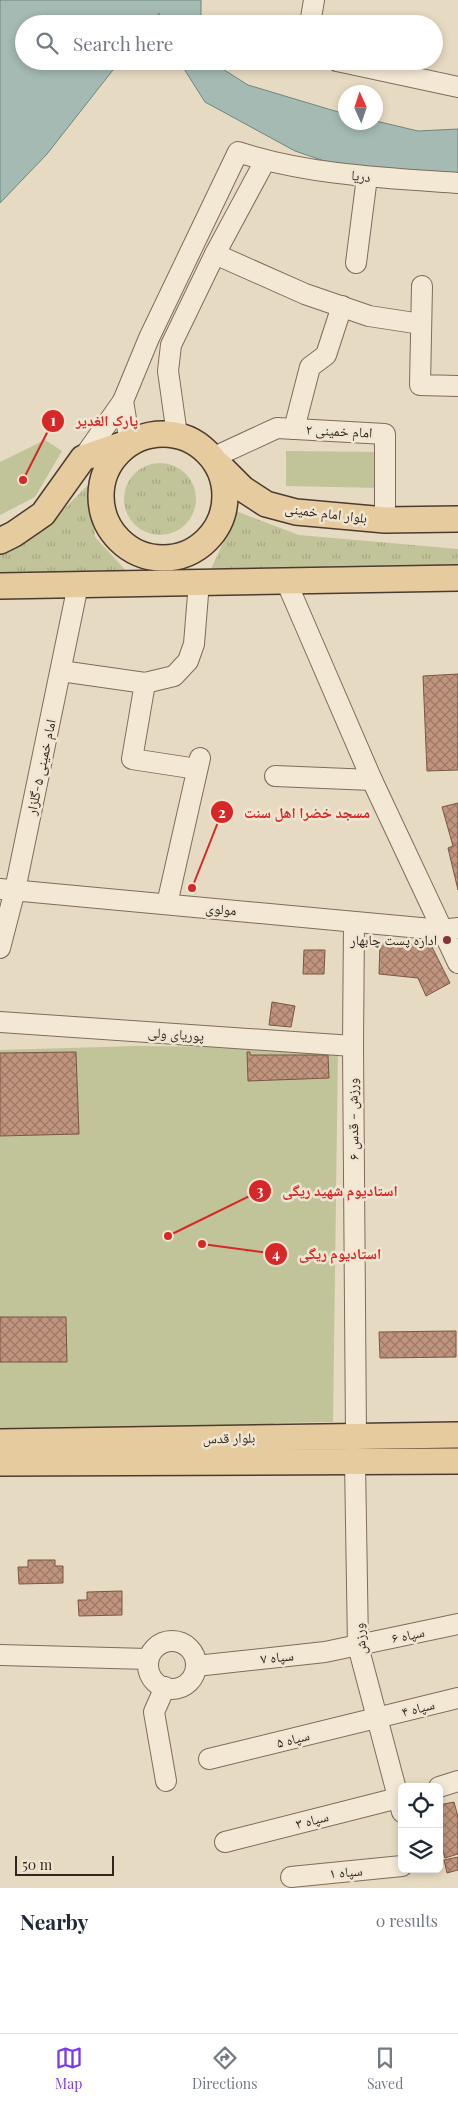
<!DOCTYPE html>
<meta charset="utf-8">
<style>
:root{--surface:#fff;--page:#f2f2f3;--text:#1f2937;--muted:#747a83;--line:#e0e1e3;--accent:#7c3aed}
body{margin:0;font-family:"Playfair Display","Noto Naskh Arabic",serif;background:var(--page);color:var(--text)}
.controls{position:absolute;right:15px;bottom:15px;display:grid;overflow:hidden;border-radius:8px;box-shadow:0 2px 8px #0003}
.controls button{width:45px;height:45px;display:grid;place-items:center;padding:0;border:0;border-bottom:1px solid var(--line);background:var(--surface);color:var(--text);font:25px sans-serif}
.compass{position:absolute;left:338px;top:85px;width:45px;height:45px;border-radius:50%;background:var(--surface);box-shadow:0 2px 8px #0003;rotate:357deg}
.scale{position:absolute;left:15px;bottom:12px;width:99px;box-sizing:border-box;padding-left:5px;border:2px solid #30261e;border-top:0;font-size:14px;line-height:18px;white-space:nowrap;color:#30261e;-webkit-text-stroke:4px #f0e5d1;paint-order:stroke}
.list{margin:0;padding:0;list-style:none}
h2{display:flex;justify-content:space-between;align-items:center;height:65px;margin:0;padding:0 20px;font-size:21px}
h2 small{font-size:16px;font-weight:400;color:var(--muted)}
.icon{flex:none;width:28px;height:28px;fill:none;stroke:currentColor;stroke-width:2;stroke-linecap:round;stroke-linejoin:round}
.map{position:relative;flex:none;width:458px;height:1888px;overflow:hidden}
.search{position:absolute;background:var(--surface);box-shadow:0 2px 8px #0003;left:15px;right:15px;top:15px;height:55px;display:flex;align-items:center;gap:12px;box-sizing:border-box;padding:0 18px;border-radius:28px;color:var(--muted);font-size:19px}
.sheet{height:145px;background:var(--surface)}
nav{display:flex;justify-content:space-around;align-items:center;box-sizing:border-box;height:70px;border-top:1px solid var(--line);background:var(--surface);font-size:14px;color:var(--muted)}
nav a{display:grid;justify-items:center;gap:2px}
nav .on{color:var(--accent)}
.map>svg:first-child{display:block}
</style>
<div class="map">
<svg width="458" height="1888" viewBox="0 0 458 1888">
<defs>
<pattern id="grass-tufts" width="24" height="20" patternUnits="userSpaceOnUse" patternTransform="scale(1.25)"><rect width="24" height="20" fill="#c1c398"/><path d="M3 7l-1-3M5 7V3M7 7l1-3M15 17l-1-3M17 17v-4M19 17l1-3" fill="none" stroke="#a6a783"/></pattern>
<pattern id="building-cross-hatch" width="8" height="8" patternUnits="userSpaceOnUse" patternTransform="scale(1.25)"><rect width="8" height="8" fill="#c0947d"/><path d="M0 0l8 8M0 8l8-8" fill="none" stroke="#9c7966"/></pattern>
</defs>
<rect width="100%" height="100%" fill="#e7dac2"/>
<g fill="url(#grass-tufts)">
<circle cx="160" cy="499" r="36"/>
<polygon points="92,481 97,484 93,510 95,537 131,576 0,580 0,550 46,527"/>
<polygon points="233,510 299,535 458,549 458,574 300,573 211,569 229,530"/>
</g>
<g fill="#c1c398">
<polygon points="45,440 62,451 35,497 0,515 0,462"/>
<polygon points="286,451 382,452 382,488 286,486"/>
<polygon points="136,1046 338,1048 333,1422 274,1423 274,1434 0,1437 0,1050"/>
</g>
<g fill="#a4bab2" stroke="#6c877f">
<polygon points="0,0 201,0 201,24 163,24 159,13 150,24 24,24 24,61 120,61 47,154 0,203"/>
<polygon points="179,61 215,61 218,66 248,85 345,114 346,122 376,121 418,131 458,129 458,177 345,168 295,151 205,102"/>
</g>
<g fill="url(#building-cross-hatch)" stroke="#7b5645">
<polygon points="458,674 458,770 427,771 423,676"/>
<polygon points="458,803 458,890 448,848 453,846 442,807"/>
<polygon points="380,942 431,945 450,983 426,996 418,978 379,974"/>
<polygon points="304,950 325,950 324,974 303,974"/>
<polygon points="272,1002 295,1006 291,1027 269,1025"/>
<polygon points="76,1052 79,1134 0,1136 0,1053"/>
<polygon points="247,1052 250,1052 250,1055 328,1055 329,1078 248,1081"/>
<polygon points="0,1317 66,1317 67,1362 0,1362"/>
<polygon points="456,1331 456,1357 380,1358 379,1332"/>
<polygon points="28,1560 55,1560 55,1566 63,1566 63,1583 19,1584 18,1567 28,1567"/>
<polygon points="122,1591 122,1615 79,1616 78,1600 87,1600 87,1592"/>
<polygon points="454,1802 458,1817 458,1854 445,1858 439,1837 439,1805"/>
<polygon points="458,1857 458,1870 447,1873 444,1860"/>
</g>
<g fill="none" stroke-linecap="round" stroke-linejoin="round">
<defs>
<g id="minor">
<polyline points="310,24 314,0"/>
<polyline points="337,61 458,87"/>
<polyline points="215,254 305,294 369,316 421,324"/>
<polyline points="356,263 367,177"/>
<polyline points="422,286 420,385 458,386"/>
<polyline points="294,429 310,367 326,355 342,306"/>
<polyline points="177,435 168,371 171,345 215,254 265,161"/>
<path d="M 130,443 L 123,401 L 149,338 L 238,152 C 309,175 385,178 458,183"/>
<polyline points="83,458 123,401"/>
<polyline points="212,458 277,428 385,434 385,520"/>
<polyline points="286,581 372,780 458,963"/>
<polyline points="61,671 145,683 174,676 188,661 194,644 199,582"/>
<polyline points="145,683 132,759 197,769"/>
<polyline points="275,776 372,780"/>
<polyline points="0,889 442,930 458,928"/>
<polyline points="167,904 200,758"/>
<polyline points="354,922 353,1046 356,1436"/>
<polyline points="0,948 15,890 78,585"/>
<polyline points="0,1022 353,1046"/>
<polyline points="355,1461 358,1646 402,1812"/>
<circle cx="172" cy="1665" r="24"/>
<polyline points="0,1655 148,1659"/>
<polyline points="196,1666 325,1652 458,1624"/>
<polyline points="165,1687 154,1712 166,1781"/>
<polyline points="209,1759 458,1698"/>
<polyline points="439,1787 458,1781"/>
<polyline points="225,1842 402,1797"/>
<polyline points="291,1877 402,1866"/>
</g>
<g id="major">
<circle cx="163" cy="496" r="62"/>
<polyline points="219,465 243,489 266,504 296,512 385,520 458,519"/>
<polyline points="0,541 14,534 43,514 83,458 127,443"/>
<polyline points="0,586 458,578"/>
<polyline points="0,1442 458,1435"/>
<polyline points="0,1463 458,1461"/>
</g>
</defs>
<use href="#minor" stroke="#7f6c5c" stroke-width="22"/>
<use href="#major" stroke="#4d3b2f" stroke-width="28"/>
<use href="#minor" stroke="#f3e8d4" stroke-width="20"/>
<use href="#major" stroke="#e6cb9e" stroke-width="25"/>
</g>
<circle fill="#86343a" stroke="#f0e5d1" stroke-width="2" cx="447" cy="940" r="5"/>
<g text-anchor="middle" stroke-width="5" stroke-linejoin="round" paint-order="stroke">
<g font-size="14" fill="#30261e" stroke="#f0e5d1">
<text transform="translate(361 176) rotate(7)" y="5">دریا</text>
<text transform="translate(339 431) rotate(3)" y="5">امام خمینی ۲</text>
<text transform="translate(326 513) rotate(7)" y="5">بلوار امام خمینی</text>
<text transform="translate(41 767) rotate(-78)" y="5">امام خمینی ۵-گلزار</text>
<text transform="translate(221 909) rotate(5)" y="5">مولوی</text>
<text transform="translate(176 1034) rotate(4)" y="5">پوریای ولی</text>
<text transform="translate(353 1119) rotate(-91)" y="5">ورزش - قدس ۶</text>
<text transform="translate(229 1438) rotate(-1)" y="5">بلوار قدس</text>
<text transform="translate(408 1635) rotate(-12)" y="5">سپاه ۶</text>
<text transform="translate(360 1639) rotate(-96)" y="5">ورزش</text>
<text transform="translate(277 1657) rotate(-6)" y="5">سپاه ۷</text>
<text transform="translate(418 1708) rotate(-14)" y="5">سپاه ۴</text>
<text transform="translate(293 1739) rotate(-14)" y="5">سپاه ۵</text>
<text transform="translate(312 1820) rotate(-14)" y="5">سپاه ۳</text>
<text transform="translate(346 1872) rotate(-5)" y="5">سپاه ۱</text>
</g>
<g font-size="14" fill="#30261e" stroke="#f0e5d1" text-anchor="end">
<text x="437" y="945">اداره پست چابهار</text>
</g>
</g>
<path fill="none" stroke="#d62828" stroke-width="2" d="M23 480L53 421M192 888L222 812M168 1236L260 1191M202 1244L276 1254"/>
<g fill="#d62828" stroke="#f0e5d1" stroke-width="2">
<circle cx="23" cy="480" r="5"/>
<circle cx="192" cy="888" r="5"/>
<circle cx="168" cy="1236" r="5"/>
<circle cx="202" cy="1244" r="5"/>
<circle cx="53" cy="421" r="12"/>
<circle cx="222" cy="812" r="12"/>
<circle cx="260" cy="1191" r="12"/>
<circle cx="276" cy="1254" r="12"/>
</g>
<g font-size="15" text-anchor="middle" font-weight="bold" fill="#fff">
<text x="53" y="426">1</text>
<text x="222" y="818">2</text>
<text x="260" y="1196">3</text>
<text x="276" y="1259">4</text>
</g>
<g font-size="15" text-anchor="middle" font-weight="bold" fill="#d62828" stroke="#f0e5d1" stroke-width="5" stroke-linejoin="round" paint-order="stroke">
<text x="107" y="426">پارک الغدیر</text>
<text x="307" y="818">مسجد خضرا اهل سنت</text>
<text x="340" y="1196">استادیوم شهید ریگی</text>
<text x="340" y="1259">استادیوم ریگی</text>
</g>
</svg>
<div class="controls">
<button><svg class="icon" aria-label="locate" viewBox="0 0 24 24"><circle cx="12" cy="12" r="6"/><path d="M12 2v4M12 18v4M2 12h4M18 12h4"/></svg></button>
<button><svg class="icon" aria-label="layers" viewBox="0 0 24 24"><path d="M12 4l9 5-9 5-9-5zM3 14l9 5 9-5"/></svg></button>
</div>
<svg class="compass" viewBox="-18 -18 36 36"><path d="M0-13l5 13h-10z" fill="#e53935"/><path d="M0 13l5-13h-10z" fill="#747a83"/></svg>
<div class="scale">50 m</div>
<div class="search"><svg class="icon" aria-label="search" viewBox="0 0 24 24"><circle cx="10" cy="10" r="6"/><path d="M15 15l6 6"/></svg>Search here</div>
</div>
<section class="sheet">
<h2>Nearby<small>0 results</small></h2>
<ul class="list">
</ul>
</section>
<nav>
<a class="on"><svg class="icon" aria-label="map" viewBox="0 0 24 24"><path d="M3 6l6-2 6 2 6-2v14l-6 2-6-2-6 2zM9 4v14M15 6v14"/></svg>Map</a>
<a><svg class="icon" aria-label="directions" viewBox="0 0 24 24"><path d="M12 3l9 9-9 9-9-9zM9 14v-3h6M13 9l2 2-2 2"/></svg>Directions</a>
<a><svg class="icon" aria-label="saved" viewBox="0 0 24 24"><path d="M7 4h10v16l-5-4-5 4z"/></svg>Saved</a>
</nav>
